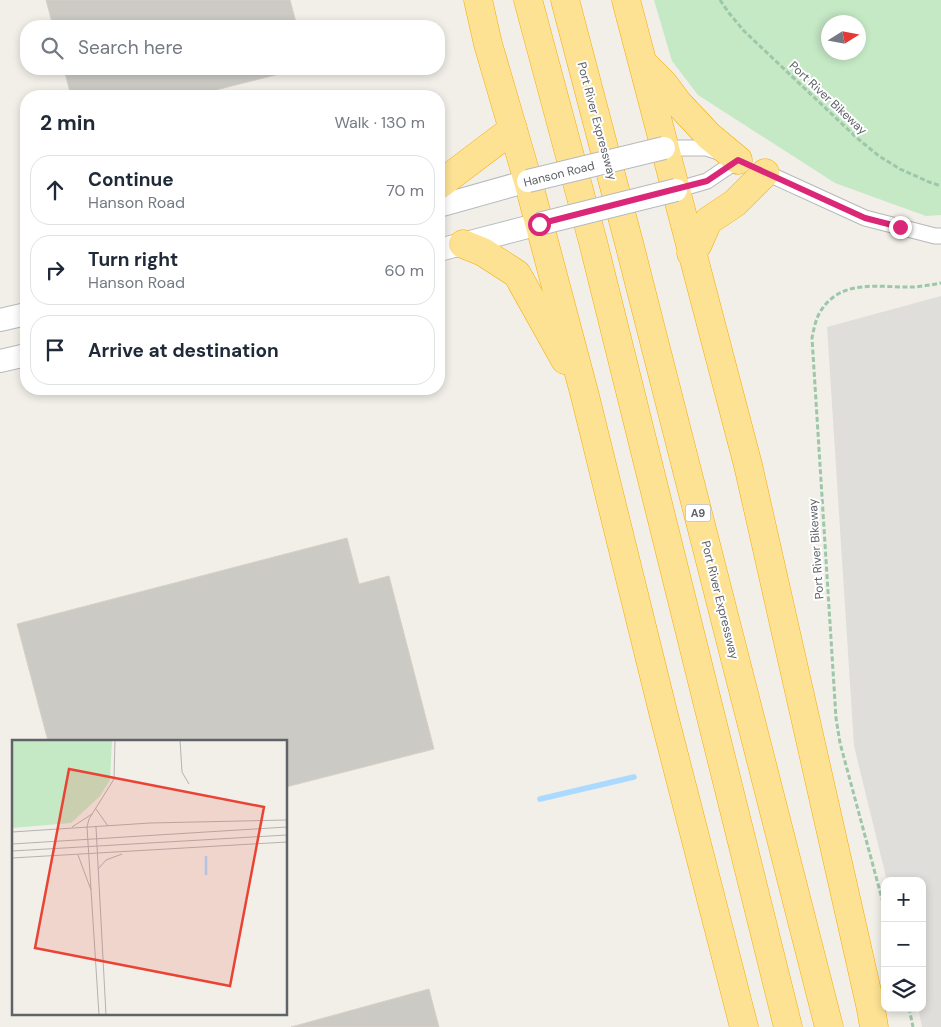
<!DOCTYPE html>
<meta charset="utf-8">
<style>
:root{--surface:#fff;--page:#f2f2f3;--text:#1f2937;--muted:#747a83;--line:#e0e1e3}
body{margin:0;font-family:"DM Sans",sans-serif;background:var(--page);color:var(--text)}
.controls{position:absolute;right:15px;bottom:15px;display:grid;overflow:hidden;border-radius:10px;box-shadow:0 2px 8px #0003}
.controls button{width:45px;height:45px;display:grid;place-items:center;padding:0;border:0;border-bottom:1px solid var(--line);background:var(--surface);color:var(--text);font:25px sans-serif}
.compass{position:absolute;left:821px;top:15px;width:45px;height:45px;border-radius:50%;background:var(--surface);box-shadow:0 2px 8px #0003;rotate:79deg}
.stop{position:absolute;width:15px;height:15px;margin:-11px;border:4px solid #db2777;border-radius:50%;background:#fff}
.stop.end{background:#db2777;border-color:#fff;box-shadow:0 1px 5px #0008}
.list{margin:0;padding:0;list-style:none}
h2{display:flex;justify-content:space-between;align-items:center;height:65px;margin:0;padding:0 20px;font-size:21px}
h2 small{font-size:16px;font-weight:400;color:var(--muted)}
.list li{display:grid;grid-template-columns:32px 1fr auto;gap:15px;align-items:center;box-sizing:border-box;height:70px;margin:0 10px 10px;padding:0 10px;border:1px solid var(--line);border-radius:20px}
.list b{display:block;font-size:19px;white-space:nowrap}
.list p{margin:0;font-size:16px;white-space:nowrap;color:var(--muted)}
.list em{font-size:16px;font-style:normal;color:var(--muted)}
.icon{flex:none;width:28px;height:28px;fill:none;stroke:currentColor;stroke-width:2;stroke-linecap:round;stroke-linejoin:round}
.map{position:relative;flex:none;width:941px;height:1027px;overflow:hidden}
.search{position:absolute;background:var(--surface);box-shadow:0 2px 8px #0003;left:20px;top:20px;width:425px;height:55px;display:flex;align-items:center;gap:12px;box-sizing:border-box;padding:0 18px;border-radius:20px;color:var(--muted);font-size:19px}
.panel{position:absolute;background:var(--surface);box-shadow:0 2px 8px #0003;left:20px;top:90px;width:425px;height:305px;border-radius:20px}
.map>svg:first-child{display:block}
</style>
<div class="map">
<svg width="941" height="1027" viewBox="0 0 941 1027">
<rect width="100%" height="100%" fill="#f1efe8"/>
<polygon fill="#e0deda" points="941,296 941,1027 922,1027 918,1008 922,1008 922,881 887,881 854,746 827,327"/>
<path fill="#c5e8c5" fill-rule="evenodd" d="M 654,0 L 941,0 L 941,215 L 926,216 L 835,183 L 698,95 L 672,61 ZM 828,22 L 858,22 L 858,52 L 828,52 Z"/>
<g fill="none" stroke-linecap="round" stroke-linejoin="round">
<polyline stroke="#aadaff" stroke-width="5.5" points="540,799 634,777"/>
</g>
<g fill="#cccac5" stroke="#d6d1c6">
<polygon points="46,0 290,0 297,26 53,26"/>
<polygon points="64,69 299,69 192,96 71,96"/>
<polygon points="347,538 359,584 389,576 434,749 286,787 286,741 48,741 17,624"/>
<polygon points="429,989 439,1027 291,1027"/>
</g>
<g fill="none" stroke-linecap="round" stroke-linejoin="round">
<defs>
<g id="street">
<polyline points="664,148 706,148 721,153"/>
<polyline points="760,170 865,218 935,236 941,236"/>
<polyline points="676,190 707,181 738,160"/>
</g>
<g id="secondary">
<polyline points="439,206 528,181"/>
<polyline points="439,250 539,224"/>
<polyline points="0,320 26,314"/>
<polyline points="0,361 26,355"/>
</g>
<g id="highway">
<polyline points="478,0 488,44 528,181 585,396 664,716 744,1027"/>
<polyline points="528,0 593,242 788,1027"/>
<polyline points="565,0 629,243 829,1027"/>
<polyline points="626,0 748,465 871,1009 874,1027"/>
<polyline points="646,66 663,83 678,103 695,121 709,136 738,160"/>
<polyline points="439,185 513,129"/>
<polyline points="463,244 483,252 517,274 565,360"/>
<polyline points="691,253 698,244 708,221 735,203 765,173"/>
</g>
</defs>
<use href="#street" stroke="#b5b8bc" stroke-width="17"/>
<use href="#secondary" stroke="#b6babf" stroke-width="24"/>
<use href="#highway" stroke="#f9ab00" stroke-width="29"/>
<g stroke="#9cc7a9" stroke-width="3" stroke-dasharray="5 2.5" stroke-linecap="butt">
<polyline points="720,0 729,13 744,31 857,138 879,156 900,169 929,182 941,186"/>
<path d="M 885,910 L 840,743 L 836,718 L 812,338 C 814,328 816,317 822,309 C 843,278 882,288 914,287 C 923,286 932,285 941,283"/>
<polyline points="909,1008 913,1027"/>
</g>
<use href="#street" stroke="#fff" stroke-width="15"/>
<use href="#secondary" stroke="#fff" stroke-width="22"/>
<use href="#highway" stroke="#fde293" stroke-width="28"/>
<defs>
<g id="secondary-bridge">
<polyline points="528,181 664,148"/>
<polyline points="539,224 676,190"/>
</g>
</defs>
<use href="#secondary-bridge" stroke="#b6babf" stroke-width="24" stroke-linecap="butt"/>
<use href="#secondary-bridge" stroke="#fff" stroke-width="22"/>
</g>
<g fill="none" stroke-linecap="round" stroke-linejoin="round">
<polyline stroke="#db2777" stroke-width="6" points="539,224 707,181 738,160 865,218 900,227"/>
</g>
<g text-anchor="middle" stroke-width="4" stroke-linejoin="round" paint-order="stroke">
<rect fill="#fff" stroke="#8f9295" stroke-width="1" x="685.5" y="504.5" width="25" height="17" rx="4"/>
<g font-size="11" font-weight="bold" fill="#5f6368">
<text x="698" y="517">A9</text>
</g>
<g font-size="12" fill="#5f6368" stroke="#fff">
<text transform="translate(828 98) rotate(43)" y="4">Port River Bikeway</text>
<text transform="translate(597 121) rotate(75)" y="4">Port River Expressway</text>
<text transform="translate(559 174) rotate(-14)" y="4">Hanson Road</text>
<text transform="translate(816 549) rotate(-94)" y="4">Port River Bikeway</text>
<text transform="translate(720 600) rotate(76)" y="4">Port River Expressway</text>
</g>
</g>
<g transform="translate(12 740)">
<rect width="275" height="275" fill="#f1efe8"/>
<path d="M 0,0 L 100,0 L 98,40 L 88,56 L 59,83 L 0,88 Z" fill="#c5e8c5"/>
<path fill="none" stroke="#aadaff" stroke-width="2.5" d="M 194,116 L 194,135"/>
<path fill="none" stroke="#b3b3b1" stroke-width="1" d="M 168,0 L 170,32 L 177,44M 84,69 L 96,86M 60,87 L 80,74M 75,87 L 77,79 L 102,39 L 103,0M 75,87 L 87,275M 84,87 L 94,275M 0,92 L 138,83 L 275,80M 0,104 L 275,87M 0,111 L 275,95M 66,115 L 79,150M 0,118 L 275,102M 86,129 L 94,120 L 110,114"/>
<path fill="#ea4335" fill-opacity="0.15" stroke="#ea4335" stroke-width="2.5" d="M 57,29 L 252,67 L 218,246 L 23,208 Z"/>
<rect width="275" height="275" fill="none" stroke="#5f6368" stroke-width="2.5"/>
</g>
</svg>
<div class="controls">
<button>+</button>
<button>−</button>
<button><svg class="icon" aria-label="layers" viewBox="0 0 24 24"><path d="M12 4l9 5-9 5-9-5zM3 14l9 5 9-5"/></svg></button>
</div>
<svg class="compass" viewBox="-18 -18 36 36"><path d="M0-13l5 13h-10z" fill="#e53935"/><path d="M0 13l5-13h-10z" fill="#747a83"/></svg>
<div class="stop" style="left:539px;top:224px"></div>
<div class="stop end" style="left:900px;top:227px"></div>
<div class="search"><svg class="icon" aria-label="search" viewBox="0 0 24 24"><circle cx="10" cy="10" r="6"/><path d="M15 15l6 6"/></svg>Search here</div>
<section class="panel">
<h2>2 min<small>Walk · 130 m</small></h2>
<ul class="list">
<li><svg class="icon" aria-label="ahead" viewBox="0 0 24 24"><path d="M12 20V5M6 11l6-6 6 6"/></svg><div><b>Continue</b><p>Hanson Road</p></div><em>70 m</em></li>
<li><svg class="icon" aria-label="right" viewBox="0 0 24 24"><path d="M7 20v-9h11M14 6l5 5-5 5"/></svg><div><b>Turn right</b><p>Hanson Road</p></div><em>60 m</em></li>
<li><svg class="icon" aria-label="arrive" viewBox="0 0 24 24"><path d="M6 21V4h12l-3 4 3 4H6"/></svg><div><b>Arrive at destination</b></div></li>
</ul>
</section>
</div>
